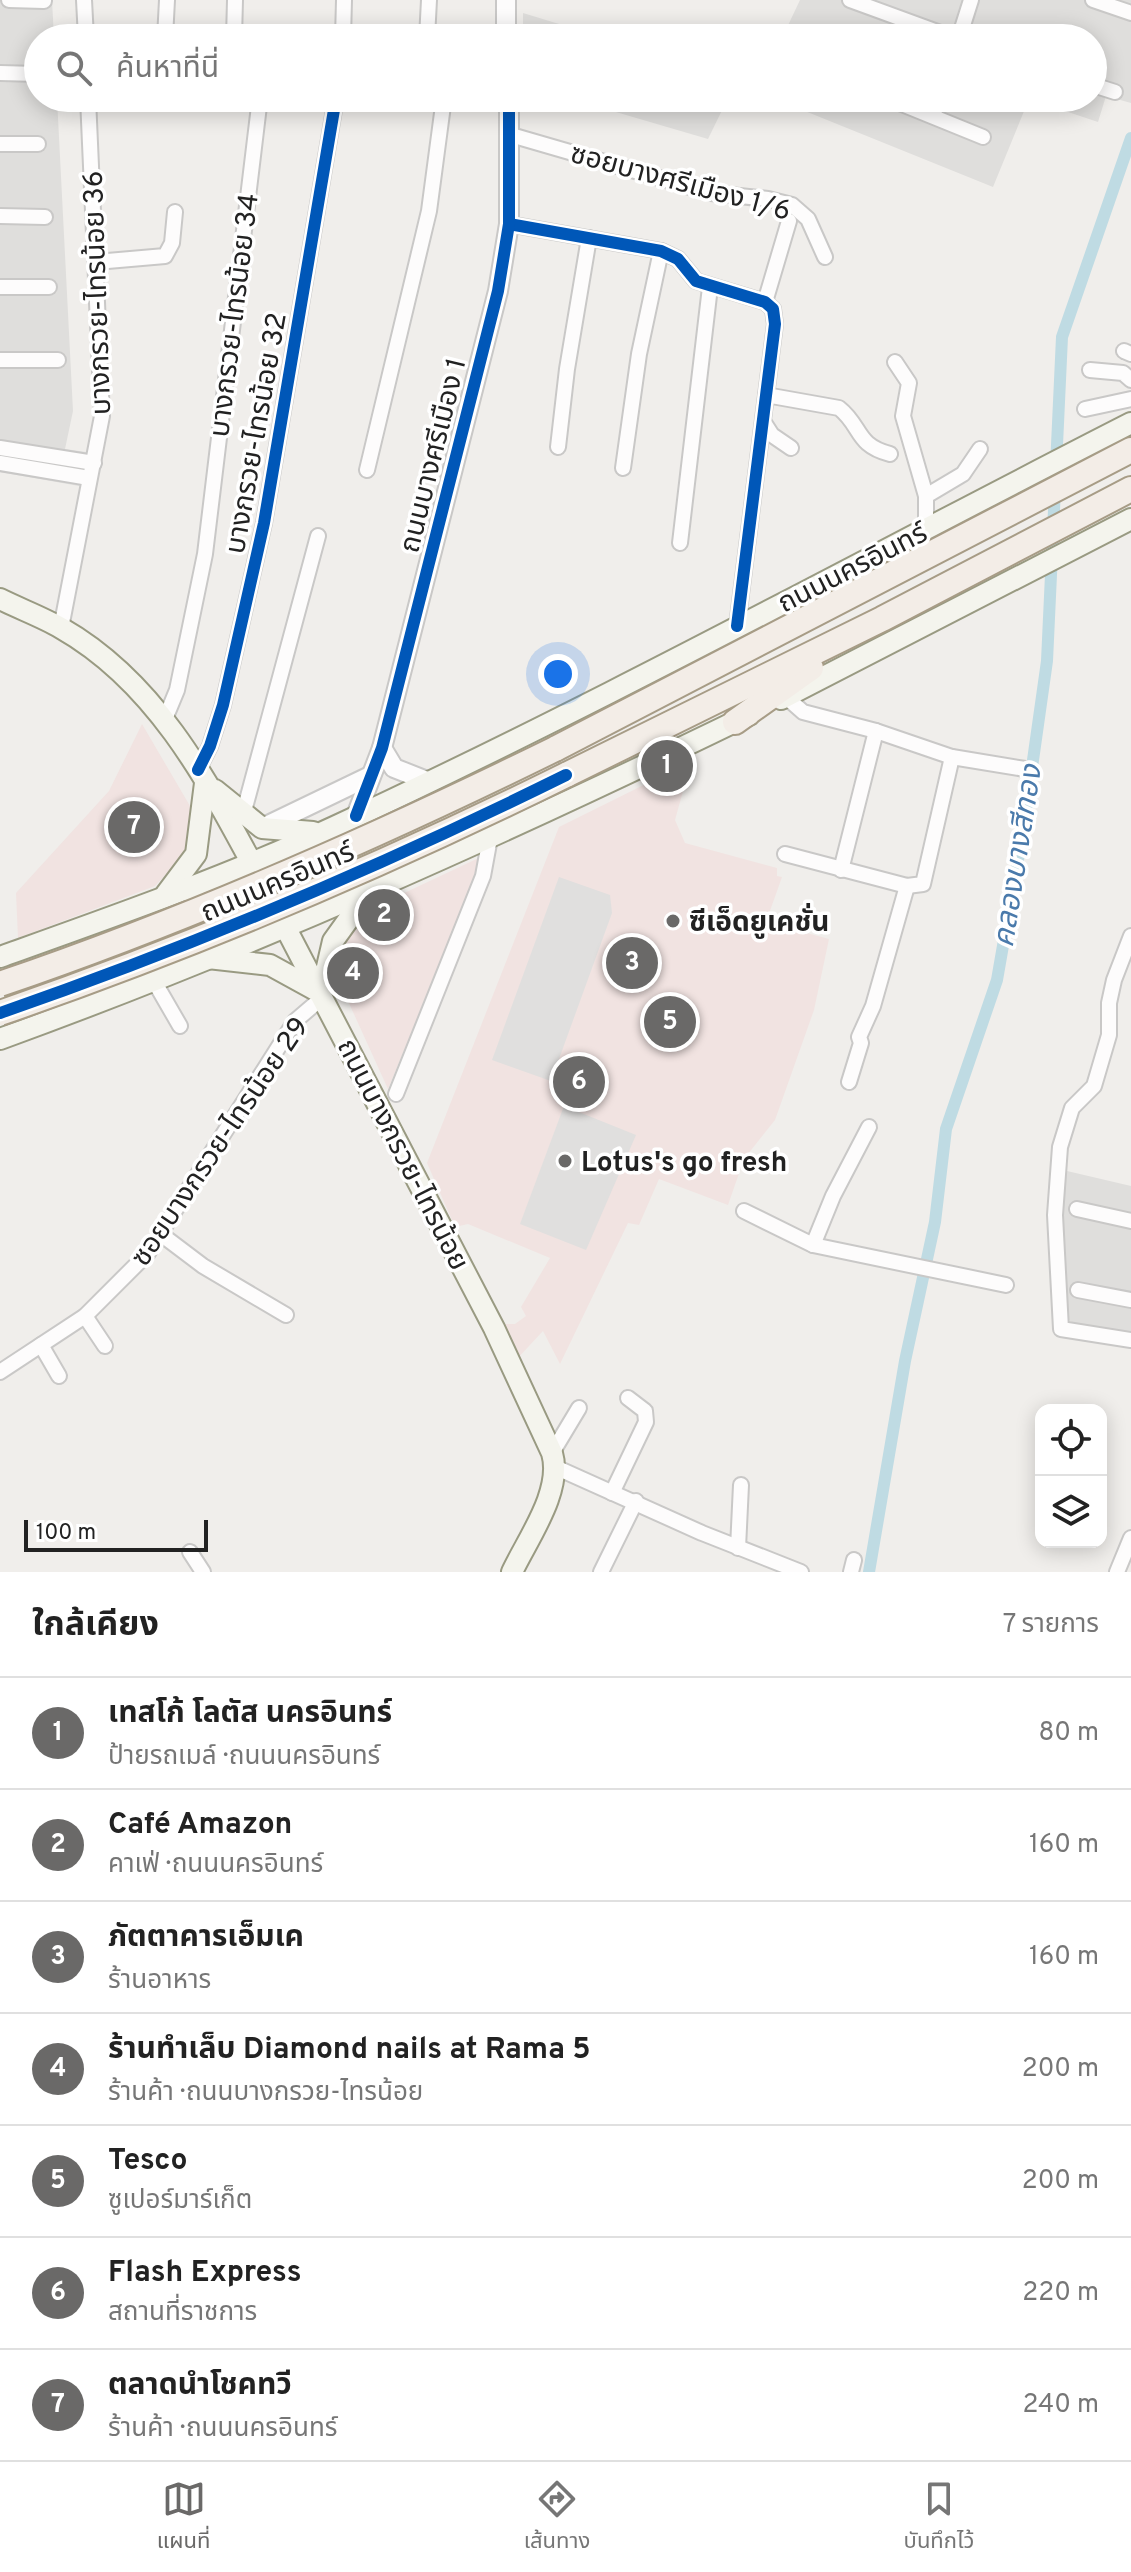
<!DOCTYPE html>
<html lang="th">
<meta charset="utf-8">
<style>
:root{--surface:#fff;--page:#f6f6f6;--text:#222;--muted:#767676;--line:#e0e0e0;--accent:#6a6968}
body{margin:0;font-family:Overpass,"Noto Sans Thai",sans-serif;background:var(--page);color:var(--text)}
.controls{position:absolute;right:24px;bottom:24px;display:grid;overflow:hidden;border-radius:16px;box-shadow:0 4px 20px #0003}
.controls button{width:72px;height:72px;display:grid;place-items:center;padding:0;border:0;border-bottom:2px solid var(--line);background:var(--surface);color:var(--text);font:40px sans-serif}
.scale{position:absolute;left:24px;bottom:20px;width:184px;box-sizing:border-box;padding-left:8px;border:4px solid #222;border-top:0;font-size:22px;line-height:28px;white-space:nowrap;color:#222;-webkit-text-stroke:6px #fff;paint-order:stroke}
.you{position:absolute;left:558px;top:674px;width:28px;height:28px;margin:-20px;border:6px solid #fff;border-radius:50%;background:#1a73e8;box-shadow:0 0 0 12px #1a73e833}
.badge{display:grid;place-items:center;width:52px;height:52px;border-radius:50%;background:var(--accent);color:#fff;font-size:26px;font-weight:700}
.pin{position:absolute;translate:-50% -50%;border:4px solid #fff;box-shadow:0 2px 8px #0006}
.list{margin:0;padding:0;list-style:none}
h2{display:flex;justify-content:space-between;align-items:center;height:104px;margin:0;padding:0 32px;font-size:34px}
h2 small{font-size:26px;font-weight:400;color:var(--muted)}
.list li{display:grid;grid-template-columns:52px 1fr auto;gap:24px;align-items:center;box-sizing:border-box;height:112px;padding:0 32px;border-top:2px solid var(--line)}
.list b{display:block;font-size:30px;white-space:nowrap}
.list p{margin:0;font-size:26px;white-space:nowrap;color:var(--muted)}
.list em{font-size:26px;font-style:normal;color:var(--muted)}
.icon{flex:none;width:44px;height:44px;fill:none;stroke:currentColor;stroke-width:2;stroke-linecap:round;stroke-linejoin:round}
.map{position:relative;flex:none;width:1131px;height:1572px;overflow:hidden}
.search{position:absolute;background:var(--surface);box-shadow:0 4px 20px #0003;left:24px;right:24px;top:24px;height:88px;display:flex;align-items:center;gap:20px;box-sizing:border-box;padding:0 28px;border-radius:44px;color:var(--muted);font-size:30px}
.sheet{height:888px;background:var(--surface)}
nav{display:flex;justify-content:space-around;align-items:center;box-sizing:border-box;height:112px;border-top:2px solid var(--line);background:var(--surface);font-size:22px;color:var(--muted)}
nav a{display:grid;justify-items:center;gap:4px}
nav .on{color:var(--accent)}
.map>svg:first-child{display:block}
</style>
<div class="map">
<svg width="1131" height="1572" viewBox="0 0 1131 1572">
<rect width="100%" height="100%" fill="#f0eeeb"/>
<g fill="#dfdedc">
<polygon points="0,0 52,0 54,38 38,38 38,98 57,98 73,411 65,449 86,452 79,486 0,472"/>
<polygon points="800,0 1131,0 1131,103 1106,96 1098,122 1029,99 993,187 785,103 763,108 735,98 1093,98 1093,38 782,38"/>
<polygon points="523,13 605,38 523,38"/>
<polygon points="568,98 728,98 708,139"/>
<polygon points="1067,1171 1131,1186 1131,1337 1080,1328 1069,1320 1059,1220"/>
</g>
<g fill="#f1e3e1">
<polygon points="142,724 190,806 191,847 155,886 18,938 16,893 109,791"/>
<polygon points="690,762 694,769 688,773 675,820 685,843 777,868 777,876 782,877 766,922 829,939 814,1010 775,1120 744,1159 728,1205 659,1179 639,1225 628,1223 560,1364 543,1331 516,1360 501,1324 515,1324 526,1316 521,1307 550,1258 468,1224 455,1227 427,1163 559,827"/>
<polygon points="485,855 388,1089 338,979 340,938 366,911"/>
</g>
<g fill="#e0dfde">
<polygon points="559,877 610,895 612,913 551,1081 492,1060"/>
<polygon points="564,1106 636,1135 586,1250 520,1224"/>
</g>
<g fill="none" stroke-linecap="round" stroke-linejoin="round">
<polyline stroke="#bfdbe3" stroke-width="12" points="869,1572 905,1361 935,1222 946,1129 997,980 1023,831 1047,661 1062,337 1131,138"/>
<defs>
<g id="minor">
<polyline points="9,0 44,1"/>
<polyline points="84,0 86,38"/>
<polyline points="850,0 954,38"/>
<polyline points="1093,0 1131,13"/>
<polyline points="165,38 167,0"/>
<polyline points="234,38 235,0"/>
<polyline points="343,38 344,0"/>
<polyline points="427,38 429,0"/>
<polyline points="959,38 971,0"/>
<polyline points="0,73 38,74"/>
<polyline points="1093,85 1115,92"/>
<polyline points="887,98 983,137"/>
<polyline points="933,116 939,98"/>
<polyline points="511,135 711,193 768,199 792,205 808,219 825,257"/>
<polyline points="0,144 38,144"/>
<polyline points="0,216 45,217"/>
<polyline points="509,224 661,251 678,259 696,281 765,302 773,309 775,324 737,626"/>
<polyline points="96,262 165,256 172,243 175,212"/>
<polyline points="0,287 49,287"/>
<polyline points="765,302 789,221"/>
<polyline points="1124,351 1131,354"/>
<polyline points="0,360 58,360"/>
<polyline points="895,362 909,383 903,416 926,496 926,529"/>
<polyline points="1090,370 1123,373 1131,380"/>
<path d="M 766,395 L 839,408 C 862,426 855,445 890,454"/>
<polyline points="1085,409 1131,399"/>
<polyline points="763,421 772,435 791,448"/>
<polyline points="558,447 567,369 589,238"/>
<polyline points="0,448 94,463"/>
<polyline points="0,463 89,478"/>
<polyline points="623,468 639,354 661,251"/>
<polyline points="367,470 429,211 444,98"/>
<polyline points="926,496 963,474 980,449"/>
<polyline points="680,543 710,287"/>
<polyline points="61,628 102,416 88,98"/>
<polyline points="165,719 177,690 205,554 259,106 257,98"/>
<polyline points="952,757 1025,769"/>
<polyline points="198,770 210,746 223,705 264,523 336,98"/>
<polyline points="243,815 318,536"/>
<polyline points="785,854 907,886 923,884 952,757 876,731 803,712 786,697"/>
<polyline points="841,870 876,731"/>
<polyline points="1131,936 1114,980 1109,1003 1109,1035 1094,1086 1072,1108 1060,1147 1055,1215 1061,1329 1131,1340"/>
<polyline points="154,981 180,1026"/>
<polyline points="849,1082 861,1043 859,1037 873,1006 907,886"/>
<polyline points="396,1094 483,876 490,838"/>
<polyline points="1077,1209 1131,1221"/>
<polyline points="744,1211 813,1245 1006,1285"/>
<polyline points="162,1235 203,1266 286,1315"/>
<polyline points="813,1245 833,1196 869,1127"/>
<polyline points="1078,1290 1131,1300"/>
<polyline points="85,1316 105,1346"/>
<polyline points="41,1345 59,1376"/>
<polyline points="0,1372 85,1316 148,1253 295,1021 323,997"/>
<polyline points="552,1453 579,1408"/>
<polyline points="555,1467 702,1533 801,1572"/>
<polyline points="612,1493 646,1422 645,1411 628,1398"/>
<polyline points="738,1548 741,1485"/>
<polyline points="190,1552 203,1572"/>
<polyline points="601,1572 636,1501"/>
<polyline points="851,1572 854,1560"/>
<polyline points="1117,1572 1131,1538"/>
</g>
<g id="tertiary">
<polyline points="506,0 506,38"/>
<polyline points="382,748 394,768 427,781"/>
<polyline points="356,816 382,748 498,291 509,224 509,98"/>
<polyline points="262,828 370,776"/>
</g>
<g id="secondary">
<path d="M 0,599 C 20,609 42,617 61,628 C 156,682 207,780 257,873"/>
<polyline points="781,699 1131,519"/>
<polyline points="215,790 262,828 313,832"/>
<polyline points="166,894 196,854 205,783"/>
<path d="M 195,901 C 223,913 219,935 208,958 L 270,965 L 321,993"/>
<path d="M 279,915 L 494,1328 L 552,1453 C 563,1491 528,1538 512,1572"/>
<path d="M 0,957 C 112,917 226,877 334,827 C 604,702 866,558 1131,423"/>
<polyline points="321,993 333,941 366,895"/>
<path d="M 0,1039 C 256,946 504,834 749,715"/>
</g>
<g id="primary">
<polyline points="735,722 811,668"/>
<polyline points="555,749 1131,450"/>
<polyline points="566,775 882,619 1131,489"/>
</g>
</defs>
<use href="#minor" stroke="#c9c8c7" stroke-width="18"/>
<use href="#tertiary" stroke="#c9c8c7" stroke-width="22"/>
<use href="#secondary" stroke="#999a82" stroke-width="24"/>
<use href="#primary" stroke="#a79c86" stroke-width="28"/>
<use href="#minor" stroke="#fdfcfc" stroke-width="14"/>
<use href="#tertiary" stroke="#fdfcfc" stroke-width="18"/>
<use href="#secondary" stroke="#f4f4ed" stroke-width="20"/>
<use href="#primary" stroke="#f3ede7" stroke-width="24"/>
<defs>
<g id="primary-bridge">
<path d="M 0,984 C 191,919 374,838 555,749"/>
<path d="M 0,1013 C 194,946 382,866 566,775"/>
</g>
</defs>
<use href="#primary-bridge" stroke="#a79c86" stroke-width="28" stroke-linecap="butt"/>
<use href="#primary-bridge" stroke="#f3ede7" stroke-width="24"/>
<defs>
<g id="cycleway">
<polyline points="509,224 661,251 678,259 696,281 765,302 773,309 775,324 737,626"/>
<polyline points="198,770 210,746 223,705 264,523 336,98"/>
<polyline points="356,816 382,748 498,291 509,224 509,98"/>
<path d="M 0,1013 C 194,946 382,866 566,775"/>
</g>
</defs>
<use href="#cycleway" stroke="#fff" stroke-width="17"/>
<use href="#cycleway" stroke="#0057b8" stroke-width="12"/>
</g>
<g fill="#6a6968" stroke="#fff" stroke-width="3">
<circle cx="673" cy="921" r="8"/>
<circle cx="565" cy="1161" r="8"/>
</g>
<g text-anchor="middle" stroke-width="7" stroke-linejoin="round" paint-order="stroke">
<g font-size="28" fill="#222" stroke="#fff">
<text transform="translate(681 181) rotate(15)" y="10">ซอยบางศรีเมือง 1/6</text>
<text transform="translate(96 293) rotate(-92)" y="10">บางกรวย-ไทรน้อย 36</text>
<text transform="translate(233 315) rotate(-83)" y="10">บางกรวย-ไทรน้อย 34</text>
<text transform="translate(255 433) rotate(-80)" y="10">บางกรวย-ไทรน้อย 32</text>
<text transform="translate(432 455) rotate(-76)" y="10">ถนนบางศรีเมือง 1</text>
<text transform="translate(852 567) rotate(-27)" y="10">ถนนนครอินทร์</text>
<text transform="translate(277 881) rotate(-23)" y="10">ถนนนครอินทร์</text>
<text transform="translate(219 1141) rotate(-56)" y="10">ซอยบางกรวย-ไทรน้อย 29</text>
<text transform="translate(404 1154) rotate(63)" y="10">ถนนบางกรวย-ไทรน้อย</text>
</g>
<g font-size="28" font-weight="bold" fill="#222" stroke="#fff" text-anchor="start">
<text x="689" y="931">ซีเอ็ดยูเคชั่น</text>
<text x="581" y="1171">Lotus's go fresh</text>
</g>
<g font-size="30" font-style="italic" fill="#4a7aab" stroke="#fff">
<text transform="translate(1017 856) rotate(-81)" y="10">คลองบางสีทอง</text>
</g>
</g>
</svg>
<div class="controls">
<button><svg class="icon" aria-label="locate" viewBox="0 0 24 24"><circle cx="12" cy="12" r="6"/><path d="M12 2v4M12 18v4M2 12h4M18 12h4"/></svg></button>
<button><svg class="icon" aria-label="layers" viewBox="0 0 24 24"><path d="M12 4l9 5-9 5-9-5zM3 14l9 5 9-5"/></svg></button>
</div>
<div class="scale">100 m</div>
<div class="you"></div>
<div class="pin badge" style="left:667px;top:766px">1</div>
<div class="pin badge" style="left:384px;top:915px">2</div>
<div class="pin badge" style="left:632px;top:963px">3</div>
<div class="pin badge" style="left:353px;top:973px">4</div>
<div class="pin badge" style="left:670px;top:1022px">5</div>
<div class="pin badge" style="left:579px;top:1082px">6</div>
<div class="pin badge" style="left:134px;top:827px">7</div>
<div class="search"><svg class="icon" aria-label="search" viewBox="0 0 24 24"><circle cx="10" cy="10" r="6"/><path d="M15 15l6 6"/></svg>ค้นหาที่นี่</div>
</div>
<section class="sheet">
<h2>ใกล้เคียง<small>7 รายการ</small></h2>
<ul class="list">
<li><span class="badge">1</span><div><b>เทสโก้ โลตัส นครอินทร์</b><p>ป้ายรถเมล์ · ถนนนครอินทร์</p></div><em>80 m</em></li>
<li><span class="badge">2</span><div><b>Café Amazon</b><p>คาเฟ่ · ถนนนครอินทร์</p></div><em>160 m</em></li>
<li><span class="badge">3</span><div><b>ภัตตาคารเอ็มเค</b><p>ร้านอาหาร</p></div><em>160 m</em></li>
<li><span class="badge">4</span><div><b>ร้านทำเล็บ Diamond nails at Rama 5</b><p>ร้านค้า · ถนนบางกรวย-ไทรน้อย</p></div><em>200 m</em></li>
<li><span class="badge">5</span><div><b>Tesco</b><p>ซูเปอร์มาร์เก็ต</p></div><em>200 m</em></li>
<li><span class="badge">6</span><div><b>Flash Express</b><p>สถานที่ราชการ</p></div><em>220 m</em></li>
<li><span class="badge">7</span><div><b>ตลาดนำโชคทวี</b><p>ร้านค้า · ถนนนครอินทร์</p></div><em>240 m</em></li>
</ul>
</section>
<nav>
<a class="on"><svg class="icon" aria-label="map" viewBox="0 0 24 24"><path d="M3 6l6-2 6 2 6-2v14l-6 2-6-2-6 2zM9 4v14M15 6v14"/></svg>แผนที่</a>
<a><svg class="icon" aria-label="directions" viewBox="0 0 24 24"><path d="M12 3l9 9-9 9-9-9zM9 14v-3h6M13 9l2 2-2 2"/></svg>เส้นทาง</a>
<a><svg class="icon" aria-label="saved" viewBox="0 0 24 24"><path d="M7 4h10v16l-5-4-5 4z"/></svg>บันทึกไว้</a>
</nav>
